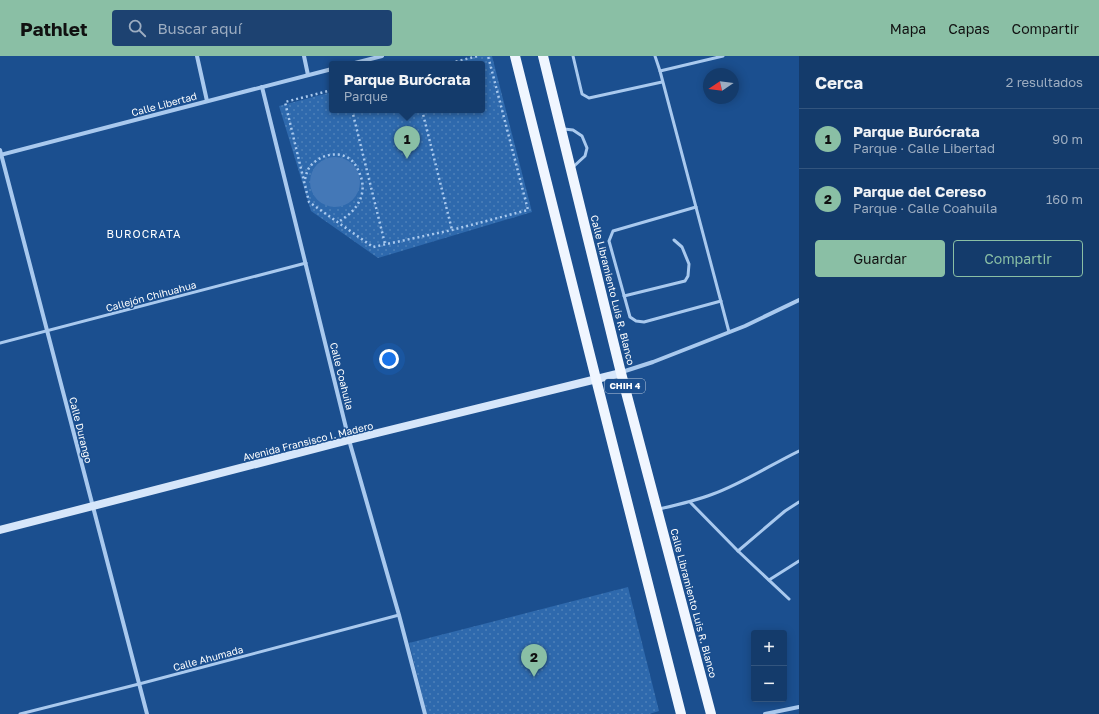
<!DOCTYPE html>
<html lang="es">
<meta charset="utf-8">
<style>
:root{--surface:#143b6b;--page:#1d4271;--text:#f1f3f6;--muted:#9dadc1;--line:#33557e;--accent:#8abfa5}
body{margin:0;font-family:"Golos Text",sans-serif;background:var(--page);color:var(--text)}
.controls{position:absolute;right:12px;bottom:12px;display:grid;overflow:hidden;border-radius:4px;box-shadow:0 2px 10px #0003}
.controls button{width:36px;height:36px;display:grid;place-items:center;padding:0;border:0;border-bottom:1px solid var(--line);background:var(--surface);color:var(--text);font:20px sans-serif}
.compass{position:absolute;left:703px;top:12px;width:36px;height:36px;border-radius:50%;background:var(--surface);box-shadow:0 2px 10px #0003;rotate:257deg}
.you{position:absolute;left:389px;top:303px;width:14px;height:14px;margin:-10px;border:3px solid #fff;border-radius:50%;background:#1a73e8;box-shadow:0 0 0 6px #1a73e833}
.badge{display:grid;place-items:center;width:26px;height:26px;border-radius:50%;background:var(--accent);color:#111;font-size:13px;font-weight:700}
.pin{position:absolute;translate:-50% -33px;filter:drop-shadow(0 1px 2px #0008)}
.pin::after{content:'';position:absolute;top:21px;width:14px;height:12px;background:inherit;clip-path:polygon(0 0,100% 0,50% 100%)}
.popup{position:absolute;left:329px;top:5px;width:156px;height:52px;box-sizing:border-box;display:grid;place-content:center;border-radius:4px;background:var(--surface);filter:drop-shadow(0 1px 3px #0005);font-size:13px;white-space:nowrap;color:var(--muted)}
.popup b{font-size:15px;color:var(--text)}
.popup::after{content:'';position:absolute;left:50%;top:100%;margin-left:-8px;border:8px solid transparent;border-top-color:var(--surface)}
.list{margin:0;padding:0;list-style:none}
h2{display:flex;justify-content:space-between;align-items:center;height:52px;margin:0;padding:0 16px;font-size:17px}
h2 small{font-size:13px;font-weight:400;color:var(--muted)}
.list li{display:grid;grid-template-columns:26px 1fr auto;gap:12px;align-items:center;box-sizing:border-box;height:60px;padding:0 16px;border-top:1px solid var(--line)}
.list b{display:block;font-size:15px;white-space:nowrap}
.list p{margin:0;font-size:13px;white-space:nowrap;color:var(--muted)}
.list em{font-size:13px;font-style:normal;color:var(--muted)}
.actions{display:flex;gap:8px;padding:12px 16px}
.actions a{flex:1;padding:9px 0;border:1px solid var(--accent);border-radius:4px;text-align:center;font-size:14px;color:var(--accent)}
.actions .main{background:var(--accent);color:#111}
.icon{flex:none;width:22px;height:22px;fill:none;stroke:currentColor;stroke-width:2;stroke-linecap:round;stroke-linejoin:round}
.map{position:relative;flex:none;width:799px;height:658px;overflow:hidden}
header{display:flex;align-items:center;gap:24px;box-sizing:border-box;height:56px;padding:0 20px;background:var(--accent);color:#111}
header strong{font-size:19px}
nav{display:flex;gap:22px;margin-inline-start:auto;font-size:14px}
.search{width:280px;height:36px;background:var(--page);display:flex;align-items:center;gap:10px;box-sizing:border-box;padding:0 14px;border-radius:4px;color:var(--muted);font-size:15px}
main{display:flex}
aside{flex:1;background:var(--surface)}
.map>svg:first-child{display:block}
</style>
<header>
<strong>Pathlet</strong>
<div class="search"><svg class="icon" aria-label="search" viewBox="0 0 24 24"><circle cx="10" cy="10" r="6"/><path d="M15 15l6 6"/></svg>Buscar aquí</div>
<nav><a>Mapa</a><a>Capas</a><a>Compartir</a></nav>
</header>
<main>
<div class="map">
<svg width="799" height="658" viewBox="0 0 799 658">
<defs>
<pattern id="park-dots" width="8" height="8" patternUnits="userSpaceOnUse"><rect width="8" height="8" fill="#2e69ad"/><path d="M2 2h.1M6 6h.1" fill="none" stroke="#4d80b9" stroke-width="1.8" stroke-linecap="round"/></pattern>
</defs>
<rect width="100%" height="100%" fill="#1b4f8f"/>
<g fill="url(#park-dots)">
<polygon points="476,0 492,0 532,156 378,202 311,155 279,50 332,36 332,54 482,54 482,8 444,8"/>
<polygon points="628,531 659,655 649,658 427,658 409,587"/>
</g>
<circle fill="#4478b7" cx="335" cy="126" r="25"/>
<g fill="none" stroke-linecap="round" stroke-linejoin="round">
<g stroke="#a9c9ee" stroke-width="2.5" stroke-dasharray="2 3" stroke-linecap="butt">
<polyline points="446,8 478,0"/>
<polyline points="332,34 285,46 309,146 373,191 452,174 528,154 488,0"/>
<polyline points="352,54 385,188"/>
<polyline points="422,54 452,174"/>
<path d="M 305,123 C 306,119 307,115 309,112 C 318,99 337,94 350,103 C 354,106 357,111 359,116 C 369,138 357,155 338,166"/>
</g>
<g stroke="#a9c9ee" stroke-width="3">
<polyline points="573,0 582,38 589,42 662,26"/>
<polyline points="655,0 660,15"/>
<polyline points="723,0 660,15 729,276"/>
<polyline points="564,73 573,74 582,80 587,92 585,100 573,111"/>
<polyline points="696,151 613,175 609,185 630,261 636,265 644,266 721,245"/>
<polyline points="624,240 685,225 688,220 689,208 682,191 674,184"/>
<polyline points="0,287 306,207"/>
<polyline points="690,446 738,495 789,543"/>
<path d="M 659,453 C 677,449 695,445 713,438 C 743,427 770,409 799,395"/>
<polyline points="738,495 785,455 799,446"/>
<polyline points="769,524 799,505"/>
<polyline points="20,658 139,628 399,559"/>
</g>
<g stroke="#a9c9ee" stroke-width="4">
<polyline points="197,0 207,45"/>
<polyline points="304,0 308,19"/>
<polyline points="351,8 382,0"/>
<polyline points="262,31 349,384 399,559 425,658"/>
<path d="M 0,94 C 50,282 97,470 147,658"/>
<polyline points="0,99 332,13"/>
<polyline points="622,316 653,306 745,270 799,244"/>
<polyline points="765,658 799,651"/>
</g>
<polyline stroke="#d6e6fa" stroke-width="8" points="0,474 349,384 621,317"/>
<g stroke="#f0f6ff" stroke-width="10">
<polyline points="515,0 596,323 681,658"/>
<polyline points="543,0 621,317 711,658"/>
</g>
</g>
<g text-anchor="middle" stroke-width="3" stroke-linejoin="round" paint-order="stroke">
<rect fill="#1b4f8f" stroke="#bbcadd" stroke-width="1" x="605" y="323" width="40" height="14" rx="3"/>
<g font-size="9" font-weight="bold" fill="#fff">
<text x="625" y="333">CHIH 4</text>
</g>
<g font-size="10" fill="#fff" stroke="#1b4f8f">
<text transform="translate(164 48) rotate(-15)" y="4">Calle Libertad</text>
<text transform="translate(613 234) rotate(76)" y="4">Calle Libramiento Luis R. Blanco</text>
<text transform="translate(151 240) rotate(-15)" y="4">Callejón Chihuahua</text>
<text transform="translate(342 320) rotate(76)" y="4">Calle Coahuila</text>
<text transform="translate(81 374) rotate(76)" y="4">Calle Durango</text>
<text transform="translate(308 385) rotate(-14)" y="4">Avenida Fransisco I. Madero</text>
<text transform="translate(694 547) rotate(75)" y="4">Calle Libramiento Luis R. Blanco</text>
<text transform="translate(208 602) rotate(-15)" y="4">Calle Ahumada</text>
</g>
<g font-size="11" letter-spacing="1" fill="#fff" stroke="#1b4f8f">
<text x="144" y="182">BUROCRATA</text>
</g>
</g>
</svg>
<div class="controls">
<button>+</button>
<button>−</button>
</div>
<svg class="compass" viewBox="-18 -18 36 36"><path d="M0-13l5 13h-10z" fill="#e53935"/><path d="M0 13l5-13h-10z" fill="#9dadc1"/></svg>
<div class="you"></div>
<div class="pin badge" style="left:407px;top:103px">1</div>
<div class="popup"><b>Parque Burócrata</b>Parque</div>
<div class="pin badge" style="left:534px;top:621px">2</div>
</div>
<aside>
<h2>Cerca<small>2 resultados</small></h2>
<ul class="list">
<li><span class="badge">1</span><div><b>Parque Burócrata</b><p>Parque · Calle Libertad</p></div><em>90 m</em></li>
<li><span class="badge">2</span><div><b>Parque del Cereso</b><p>Parque · Calle Coahuila</p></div><em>160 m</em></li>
</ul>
<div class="actions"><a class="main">Guardar</a><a>Compartir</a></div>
</aside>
</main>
